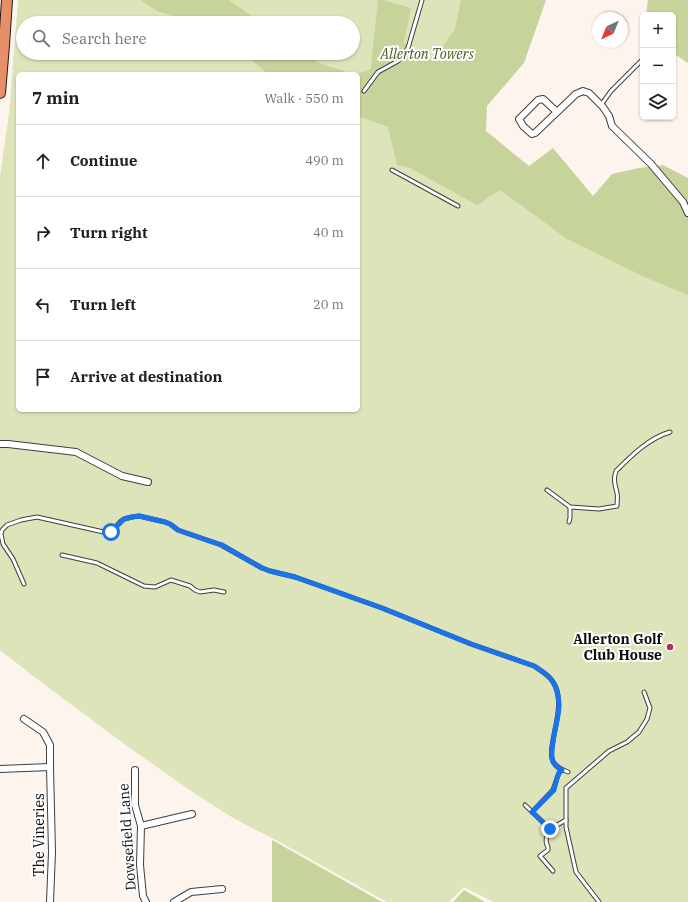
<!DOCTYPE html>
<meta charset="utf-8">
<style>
:root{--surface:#fff;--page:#f2f2f2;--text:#222;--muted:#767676;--line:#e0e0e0}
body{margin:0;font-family:"IBM Plex Serif",serif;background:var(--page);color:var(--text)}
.controls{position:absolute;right:12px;top:12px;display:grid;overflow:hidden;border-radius:6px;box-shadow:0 1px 3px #0004}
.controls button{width:36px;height:36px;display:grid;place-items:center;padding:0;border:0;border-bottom:1px solid var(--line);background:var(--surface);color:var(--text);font:20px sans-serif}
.compass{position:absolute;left:592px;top:12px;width:36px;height:36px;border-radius:50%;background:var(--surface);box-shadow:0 1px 3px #0004;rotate:223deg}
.stop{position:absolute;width:12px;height:12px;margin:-9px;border:3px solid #1a73e8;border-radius:50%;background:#fff}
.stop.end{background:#1a73e8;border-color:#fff;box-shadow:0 1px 4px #0008}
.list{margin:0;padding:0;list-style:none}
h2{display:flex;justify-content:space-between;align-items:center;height:52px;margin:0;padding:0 16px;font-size:17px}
h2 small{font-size:13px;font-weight:400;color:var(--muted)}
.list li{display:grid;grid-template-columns:26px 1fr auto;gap:12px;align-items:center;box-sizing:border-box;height:72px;padding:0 16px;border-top:1px solid var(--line)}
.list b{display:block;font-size:15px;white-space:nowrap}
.list em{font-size:13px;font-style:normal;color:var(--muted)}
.icon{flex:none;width:22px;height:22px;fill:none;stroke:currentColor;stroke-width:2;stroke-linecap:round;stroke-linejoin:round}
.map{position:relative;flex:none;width:688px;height:902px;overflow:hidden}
.search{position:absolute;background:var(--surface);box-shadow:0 1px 3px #0004;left:16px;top:16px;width:344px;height:44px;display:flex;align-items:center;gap:10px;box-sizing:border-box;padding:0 14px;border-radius:22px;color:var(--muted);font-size:15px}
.panel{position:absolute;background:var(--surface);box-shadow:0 1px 3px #0004;left:16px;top:72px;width:344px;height:340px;border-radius:6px}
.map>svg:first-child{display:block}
</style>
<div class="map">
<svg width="688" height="902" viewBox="0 0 688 902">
<rect width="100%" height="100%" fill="#fdf5ed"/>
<path fill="#dde4ba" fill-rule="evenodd" d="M 18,0 L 503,0 L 461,121 L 358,74 L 18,74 L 18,410 L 358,410 L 358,89 L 688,265 L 688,902 L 493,902 L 464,887 L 449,902 L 387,902 L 285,845 L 233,818 L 194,793 L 127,746 L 33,676 L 0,650 L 0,176 L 9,114 ZM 23,23 L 353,23 L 353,53 L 23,53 Z"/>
<g fill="#c6d39b">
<polygon points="141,0 229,0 262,23 197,23 157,11"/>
<polygon points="378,0 383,0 411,8 404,43 434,58 455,29 461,0 546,0 524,63 487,106 486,131 529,166 553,148 593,196 612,174 639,168 663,165 688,178 688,295 647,278 567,239 500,190 477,205 410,168 397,165 388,127 358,116 357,74 371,69 373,46"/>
<polygon points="648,0 688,0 688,63 673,53 673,15 646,15"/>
<polygon points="243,53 304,53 319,63 353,74 268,74"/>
<polygon points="272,840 382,902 272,902"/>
<polygon points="464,890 485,902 453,902"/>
</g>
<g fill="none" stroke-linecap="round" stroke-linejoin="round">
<defs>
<g id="service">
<polyline points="364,91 378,72 398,61 408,48 422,0"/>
<polyline points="601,105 611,91 643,59"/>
<polyline points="392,170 458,206"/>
<path d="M 547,490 L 570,507 L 599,509 L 617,506 C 617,502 618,497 617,493 C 615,484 613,480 616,471 C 631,456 649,438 670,432"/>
<polyline points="569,522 570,518 570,507"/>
<polyline points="62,555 97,563 144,586 155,587 171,580 190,586 195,590 200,592 214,590 224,592"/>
<path d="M 24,584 L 13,559 L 3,544 L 1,534 L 2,530 L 7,525 L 21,520 L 37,517 L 108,533 L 113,530 L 121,521 L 124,519 L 132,517 L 139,516 L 165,522 L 170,524 L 178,530 L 221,545 L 262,568 L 270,571 L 295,577 L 382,608 L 471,644 L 534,666 C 540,670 549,675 553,682 C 564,697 556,723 553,740 C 552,745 550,756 553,761 C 556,767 562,770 568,772"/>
<polyline points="525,805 550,829 566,820"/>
<polyline points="532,812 553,790 557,778 559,773 562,770"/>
<path d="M 550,829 C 547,835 544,841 548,847 L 548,850 L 540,856 L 553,871"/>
<polyline points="599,902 576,872 566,827 566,788 609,751 627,742 639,732 647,719 650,708 644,692"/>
</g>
<g id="minor">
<polyline points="557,112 543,99 538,100 519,119 523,126 532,134 535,133 576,94 583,91 589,93 603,107 609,116 612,126 651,164 683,202 688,213"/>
<polyline points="0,444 8,444 76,452 122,476 148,482"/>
<polyline points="24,719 43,732 50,745 50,767"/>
<polyline points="0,769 50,767 52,852 50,902"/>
<polyline points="135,770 135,805 141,826 140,865 143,896 146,902"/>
<polyline points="141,826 192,814"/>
<polyline points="174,902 191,892 222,889"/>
</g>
<polyline id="trunk" points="0,93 4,45 7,0"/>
</defs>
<use href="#service" stroke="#3f3f3f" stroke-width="5"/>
<use href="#minor" stroke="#3f3f3f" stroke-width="8"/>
<use href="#trunk" stroke="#1d1d1d" stroke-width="12"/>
<use href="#service" stroke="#fff" stroke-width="3"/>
<use href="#minor" stroke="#fff" stroke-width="6"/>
<use href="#trunk" stroke="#e88e68" stroke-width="10"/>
</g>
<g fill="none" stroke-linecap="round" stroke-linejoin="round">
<path stroke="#1a73e8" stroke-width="5" d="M 111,532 L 124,519 L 132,517 L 139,516 L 165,522 L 170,524 L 178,530 L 186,533 L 222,545 L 262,568 L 270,571 L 295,577 L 382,608 L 471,644 L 534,666 C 540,670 549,675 553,682 C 557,688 559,699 559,706 C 559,719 548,751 553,762 C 555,765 559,769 562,770 L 559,773 L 557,778 L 554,790 L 532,812 L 550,829"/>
</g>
<circle fill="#ad325f" stroke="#fff" stroke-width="1.5" cx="670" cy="647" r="4"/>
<g text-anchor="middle" stroke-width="4" stroke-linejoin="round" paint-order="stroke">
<g font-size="14" font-style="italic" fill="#415c23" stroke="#fff">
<text x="427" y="59">Allerton Towers</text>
</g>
<g font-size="14" font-weight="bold" fill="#0c0c0c" stroke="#fff" text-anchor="end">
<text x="662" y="644">Allerton Golf<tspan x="662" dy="16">Club House</tspan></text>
</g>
<g font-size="14" fill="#0c0c0c" stroke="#fff">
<text transform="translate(39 835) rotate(-90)" y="5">The Vineries</text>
<text transform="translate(127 837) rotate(-94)" y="5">Dowsefield Lane</text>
</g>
</g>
</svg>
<div class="controls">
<button>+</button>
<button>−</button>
<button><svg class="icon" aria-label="layers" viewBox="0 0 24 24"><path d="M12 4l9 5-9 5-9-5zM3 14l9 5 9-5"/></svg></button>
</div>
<svg class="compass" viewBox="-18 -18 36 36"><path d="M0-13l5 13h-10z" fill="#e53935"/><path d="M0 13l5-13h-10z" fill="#767676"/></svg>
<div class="stop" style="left:111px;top:532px"></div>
<div class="stop end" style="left:550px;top:829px"></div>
<div class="search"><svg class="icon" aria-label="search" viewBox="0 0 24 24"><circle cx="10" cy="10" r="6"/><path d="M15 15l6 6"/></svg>Search here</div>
<section class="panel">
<h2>7 min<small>Walk · 550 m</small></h2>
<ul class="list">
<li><svg class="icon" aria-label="ahead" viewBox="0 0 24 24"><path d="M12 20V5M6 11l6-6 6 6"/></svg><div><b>Continue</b></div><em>490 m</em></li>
<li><svg class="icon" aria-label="right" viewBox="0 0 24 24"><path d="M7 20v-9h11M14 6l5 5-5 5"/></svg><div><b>Turn right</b></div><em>40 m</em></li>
<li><svg class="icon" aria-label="left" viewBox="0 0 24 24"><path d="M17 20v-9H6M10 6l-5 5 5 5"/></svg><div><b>Turn left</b></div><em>20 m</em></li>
<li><svg class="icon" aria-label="arrive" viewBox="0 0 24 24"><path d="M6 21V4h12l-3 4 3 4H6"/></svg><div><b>Arrive at destination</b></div></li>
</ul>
</section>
</div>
